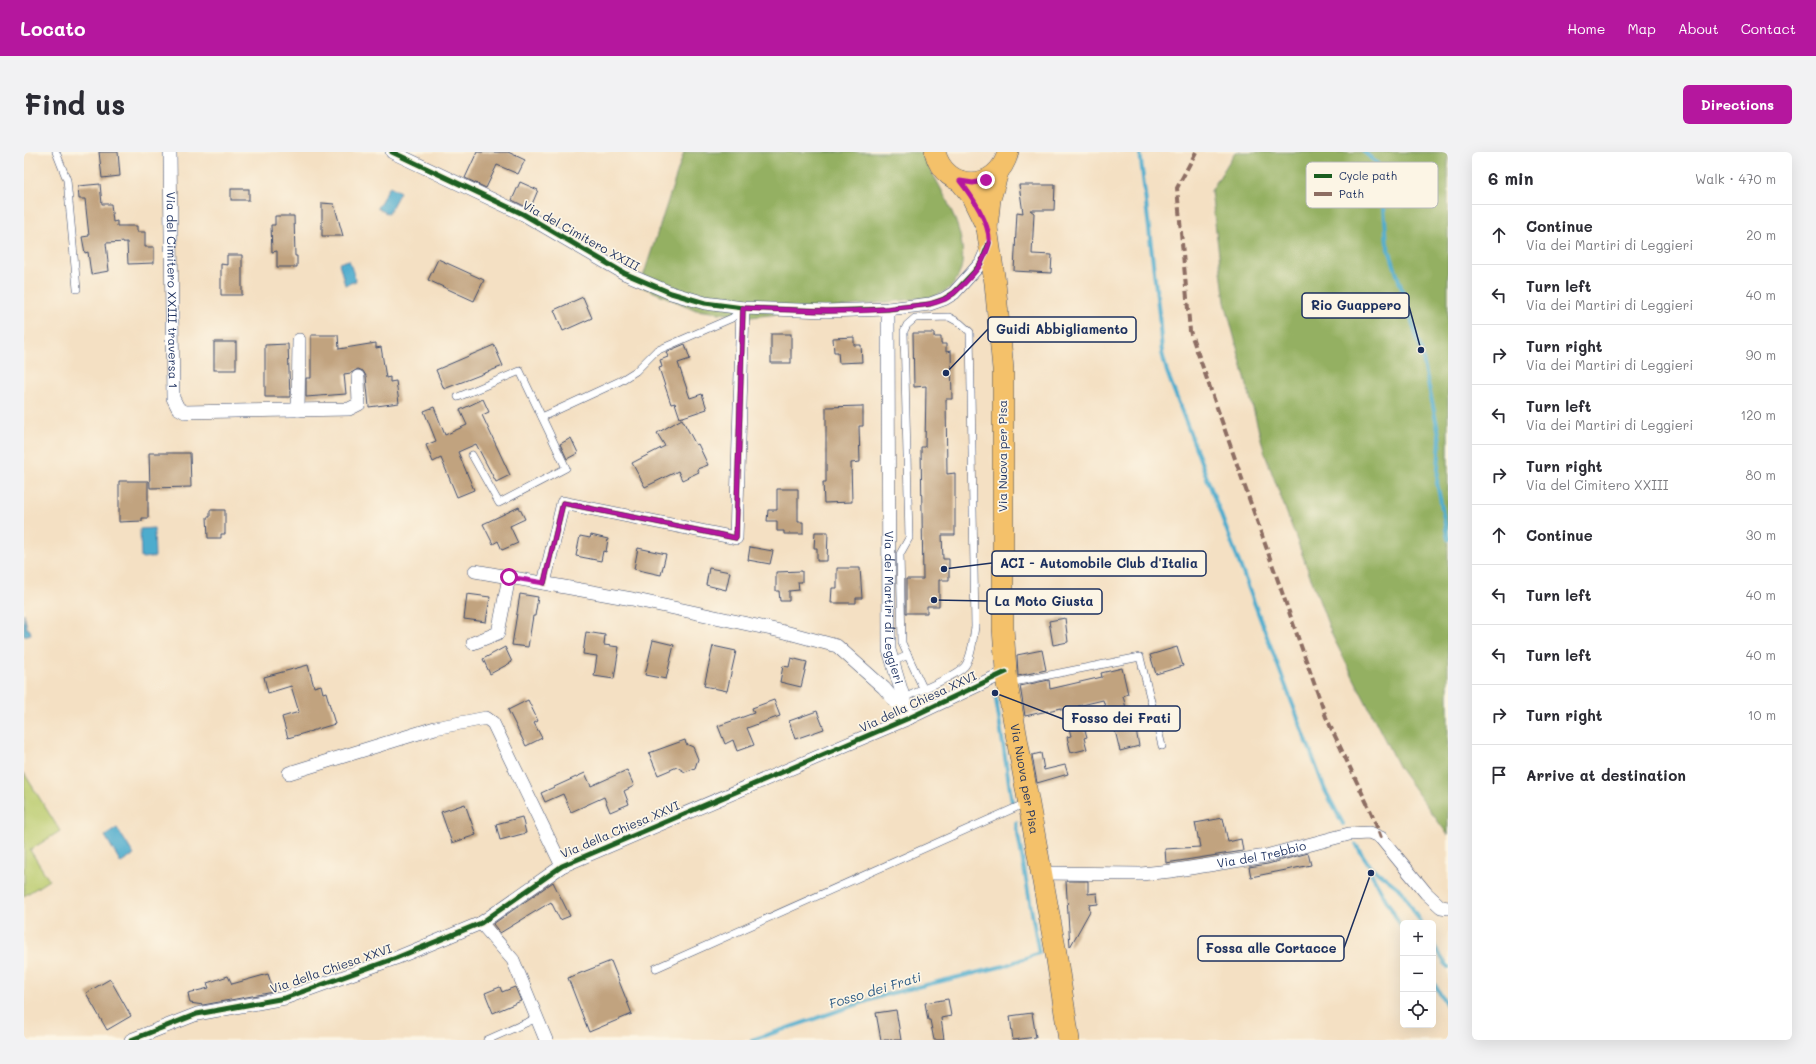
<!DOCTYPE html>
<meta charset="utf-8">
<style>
:root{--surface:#fff;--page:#f2f2f3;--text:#2b2b33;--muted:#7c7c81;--line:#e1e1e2;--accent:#b5179e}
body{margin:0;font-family:Mali,sans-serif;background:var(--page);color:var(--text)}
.controls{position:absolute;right:12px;bottom:12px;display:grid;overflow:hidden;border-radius:6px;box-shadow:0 4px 16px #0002}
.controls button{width:36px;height:36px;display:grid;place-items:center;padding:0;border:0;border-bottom:1px solid var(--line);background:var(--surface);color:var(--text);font:20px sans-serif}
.stop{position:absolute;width:12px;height:12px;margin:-9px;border:3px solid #b5179e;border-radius:50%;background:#fff}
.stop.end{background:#b5179e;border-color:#fff;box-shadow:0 1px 4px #0008}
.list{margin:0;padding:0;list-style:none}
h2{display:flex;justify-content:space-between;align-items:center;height:52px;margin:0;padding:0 16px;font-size:17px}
h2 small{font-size:13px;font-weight:400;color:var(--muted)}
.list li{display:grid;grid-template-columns:26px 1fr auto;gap:12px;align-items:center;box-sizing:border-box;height:60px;padding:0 16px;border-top:1px solid var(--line)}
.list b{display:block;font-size:15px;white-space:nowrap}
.list p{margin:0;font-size:13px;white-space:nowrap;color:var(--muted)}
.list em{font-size:13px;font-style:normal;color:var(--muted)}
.icon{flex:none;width:22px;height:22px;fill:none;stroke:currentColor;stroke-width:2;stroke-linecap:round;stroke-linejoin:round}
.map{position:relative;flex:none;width:1424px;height:888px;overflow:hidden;border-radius:6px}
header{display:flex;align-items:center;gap:24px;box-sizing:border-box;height:56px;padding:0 20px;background:var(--accent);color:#fff}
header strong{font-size:19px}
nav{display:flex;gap:22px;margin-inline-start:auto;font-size:14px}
.intro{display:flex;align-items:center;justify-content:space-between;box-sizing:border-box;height:96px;padding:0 24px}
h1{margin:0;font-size:28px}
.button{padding:10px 18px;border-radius:6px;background:var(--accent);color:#fff;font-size:14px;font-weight:700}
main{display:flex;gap:24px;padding:0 24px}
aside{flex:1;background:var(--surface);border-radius:6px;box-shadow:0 4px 16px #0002}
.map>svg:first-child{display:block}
</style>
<header>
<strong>Locato</strong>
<nav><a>Home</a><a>Map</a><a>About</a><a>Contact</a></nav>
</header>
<div class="intro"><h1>Find us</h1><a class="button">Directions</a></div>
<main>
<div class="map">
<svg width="1424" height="888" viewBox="0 0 1424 888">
<rect width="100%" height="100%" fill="#fcf5e5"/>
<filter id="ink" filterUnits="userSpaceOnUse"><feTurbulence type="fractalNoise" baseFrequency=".025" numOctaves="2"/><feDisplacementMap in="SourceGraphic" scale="8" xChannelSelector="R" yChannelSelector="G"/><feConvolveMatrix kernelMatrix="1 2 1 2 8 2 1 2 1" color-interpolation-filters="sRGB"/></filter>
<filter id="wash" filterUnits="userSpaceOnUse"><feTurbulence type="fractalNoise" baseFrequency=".012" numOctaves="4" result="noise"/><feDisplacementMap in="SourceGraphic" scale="16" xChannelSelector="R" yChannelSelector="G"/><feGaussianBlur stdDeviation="0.9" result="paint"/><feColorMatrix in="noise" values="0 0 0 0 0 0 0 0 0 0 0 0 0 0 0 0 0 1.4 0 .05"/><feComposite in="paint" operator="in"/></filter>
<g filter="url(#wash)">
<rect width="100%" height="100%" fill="#f4e0c3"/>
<polygon fill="#bbcc6f" stroke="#6b7e66" points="0,621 36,679 6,698 25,728 0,744"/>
<g fill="#94b062" stroke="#587060">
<path d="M 660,0 L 897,0 C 914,34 960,99 927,135 C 923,139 914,142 909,145 L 727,165 L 672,158 L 616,134 Z"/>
<polygon points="1211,0 1424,0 1424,683 1375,616 1308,483 1241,302 1201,150 1187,39"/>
</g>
<g fill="#4eaccd" stroke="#346e96">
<polygon points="366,34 376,40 364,62 353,56"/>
<polygon points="325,108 332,129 321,133 315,111"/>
<polygon points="130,376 131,405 117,406 116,377"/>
<polygon points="0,461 3,476 6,478 7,482 0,484"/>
<polygon points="93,676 110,703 97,711 81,684"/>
</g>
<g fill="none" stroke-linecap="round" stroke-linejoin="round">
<g stroke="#4eaccd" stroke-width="4">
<polyline points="1116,0 1135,162 1138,201 1143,220 1301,638 1319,672"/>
<polyline points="1340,0 1353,11 1358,32 1363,91 1397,198 1416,287 1413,331 1424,387"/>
<polyline points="971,541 988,650"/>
<polyline points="1332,693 1346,714 1378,739 1397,771"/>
<polyline points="1346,714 1347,721 1379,778"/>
<polyline points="1409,792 1424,816"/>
<polyline points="1409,830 1424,855"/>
<polyline points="728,888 864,842 980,814 1015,801 992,671"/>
</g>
</g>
<g id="blocks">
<g fill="#c1a37f">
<polygon points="75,0 94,0 96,24 78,26"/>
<polygon points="453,0 484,0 501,8 494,22 473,13 462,36 441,26"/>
<polygon points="496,30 514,38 506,57 488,48"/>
<polygon points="76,32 78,52 87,52 89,70 93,69 93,74 113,74 113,80 121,80 121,95 130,95 130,111 104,112 103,90 82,91 85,119 67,122 64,100 61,101 58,85 65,84 61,47 55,47 54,34"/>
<polygon points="995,33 1031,33 1030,58 1006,58 1010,61 1008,102 1028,103 1027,121 990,119 993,60 999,61"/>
<rect x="207" y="37" width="18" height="11"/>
<polygon points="298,51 310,52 319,84 298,84"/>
<polygon points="251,64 270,64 271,104 273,104 273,115 253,115 253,99 248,100 247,73 251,73"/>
<polygon points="203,103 218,103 218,143 197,143 197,112 203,113"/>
<polygon points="414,107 460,128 450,149 404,128"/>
<polygon points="559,145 568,166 539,179 530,158"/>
<polygon points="889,181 910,181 910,185 917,185 917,192 922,192 922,200 927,199 928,247 922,247 923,322 931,321 931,383 918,383 919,407 925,407 925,428 915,428 915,454 903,454 903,461 882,461 882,427 899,427 897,295 901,295 902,234 890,235"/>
<rect x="747" y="182" width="20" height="29"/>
<polygon points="287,183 314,183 315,197 352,191 352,196 357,195 362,226 366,225 366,230 372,229 375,251 345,255 342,224 339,219 334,217 327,221 320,222 322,242 282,245 282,226 287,226"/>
<polygon points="830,185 830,193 837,193 838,210 815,211 814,200 810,200 809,186"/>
<rect x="190" y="190" width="22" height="28"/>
<polygon points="264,192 266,245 241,245 241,193"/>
<polygon points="661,192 666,207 654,211 666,246 678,242 683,257 656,266 651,251 647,252 635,216 638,215 636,208 644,205 642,200"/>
<polygon points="470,193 479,214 420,237 412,218"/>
<polygon points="459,247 465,260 458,263 486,323 472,330 452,292 434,300 450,338 433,345 417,306 409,310 402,293 412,289 400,259 410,255 421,283 443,273 436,258"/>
<polygon points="839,254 839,274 835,274 836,310 827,311 828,350 800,351 799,330 802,330 802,255"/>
<polygon points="658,267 672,293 674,292 684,313 673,317 675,320 658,328 654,319 621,335 608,311 641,294 633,281"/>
<polygon points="547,286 554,301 543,307 536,292"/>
<polygon points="125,301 166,301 167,335 126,336"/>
<polygon points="95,329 124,329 124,366 118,366 118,369 95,370"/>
<polygon points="753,337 774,337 774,370 779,370 779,382 760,382 760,379 753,379 753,369 743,369 744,358 753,358"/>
<polygon points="495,355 501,367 486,374 494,391 478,398 474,389 469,392 459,372"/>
<polygon points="186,358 201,358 201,382 197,382 197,386 184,386 183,365 186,365"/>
<polygon points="791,380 804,380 803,409 793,409 793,396 790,396"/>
<polygon points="567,383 584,387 582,400 579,399 577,409 552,404 556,384 566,386"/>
<polygon points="726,395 749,399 746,412 724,408"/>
<polygon points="614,396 642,402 637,423 610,417"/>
<polygon points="685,416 706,420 702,438 682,433"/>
<polygon points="813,416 836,416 838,446 832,446 832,451 807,451 808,436 813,436"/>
<polygon points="778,419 778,430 774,430 775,438 765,439 765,449 756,449 755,439 752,439 752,420"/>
<polygon points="443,442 466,445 462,470 440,467"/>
<polygon points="496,442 514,445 511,464 509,464 504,495 488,493"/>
<polygon points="1041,466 1044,490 1029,493 1025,469"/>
<polygon points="562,480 581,483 580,493 595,495 590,527 570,524 573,504 559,502"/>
<polygon points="629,488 650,493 642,527 621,523"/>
<polygon points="689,494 712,499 703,539 680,534"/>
<polygon points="481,495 488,510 466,522 459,507"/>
<polygon points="1153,495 1159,514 1132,522 1126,503"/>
<polygon points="1018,498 1022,518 994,524 993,503"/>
<polygon points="767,506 783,510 777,535 756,530 759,514 765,515"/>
<polygon points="284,513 290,535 297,533 299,541 302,540 311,572 264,586 258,565 275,560 267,534 244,541 240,525"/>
<polygon points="1098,516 1104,542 1099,544 1105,568 1110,567 1115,594 1096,599 1088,566 1085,567 1079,548 1054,554 1063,585 1060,586 1063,597 1047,601 1043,585 1047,584 1040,557 1037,558 1037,556 1001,564 996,534 1025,528 1026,537 1078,525 1077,521"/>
<polygon points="504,548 514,569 510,571 518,586 502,594 484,558"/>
<polygon points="750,548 756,564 723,576 730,593 713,599 709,588 701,592 694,574 730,561 728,556"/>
<polygon points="793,559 800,577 771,587 765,569"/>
<polygon points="661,588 662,592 669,595 674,607 671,616 661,620 653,615 634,623 625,601"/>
<polygon points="1017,601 1020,618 1041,613 1044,622 1013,631 1008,603"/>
<polygon points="603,618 610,634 600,639 605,652 586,660 580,645 547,660 539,642 521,650 517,641 561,621 567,634"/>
<polygon points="441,652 452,683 428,691 417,660"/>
<polygon points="498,665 502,681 476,688 472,672"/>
<polygon points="1199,666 1204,690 1217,687 1219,699 1142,711 1141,697 1176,695 1171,671"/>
<polygon points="1284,701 1287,713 1227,725 1225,715 1244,712"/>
<polygon points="1042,729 1064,729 1064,742 1073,741 1074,752 1065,753 1066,759 1046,795"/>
<polygon points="529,730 546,764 536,768 527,750 476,781 469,772"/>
<polygon points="587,809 608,862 565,880 544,826"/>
<polygon points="244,822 250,840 179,853 166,851 164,841 185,836 183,831 204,824 208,832"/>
<polygon points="86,827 107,864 83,878 62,841"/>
<polygon points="476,835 478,840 491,835 497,849 469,861 461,841"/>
<polygon points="924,847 927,864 917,866 920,888 910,888 906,868 904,868 901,851"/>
<polygon points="872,858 877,888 857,888 852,861"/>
<polygon points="1008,861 1012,885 989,888 986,864"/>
</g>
</g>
</g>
<g filter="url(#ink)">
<use href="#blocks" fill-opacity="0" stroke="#3c4a6d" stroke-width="1"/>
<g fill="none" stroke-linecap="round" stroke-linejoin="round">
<defs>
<g id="lane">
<polyline points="32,0 43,28 53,137"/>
<polyline points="434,245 496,219 542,316 475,351 448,303"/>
<polyline points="518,265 596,229 612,219 632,199 708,166 719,156"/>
<polyline points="869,510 884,503"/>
<polyline points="985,531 1116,505 1138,594"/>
<path d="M 879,546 C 893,540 933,524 941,514 C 948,504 949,487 951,475 L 946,180 L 936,171 L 925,165 L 891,166 L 883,173 L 880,179 L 885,386 L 876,402 L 878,491 L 899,536"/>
<polyline points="632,816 1002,651"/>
<polyline points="463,888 513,866"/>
</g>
<g id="street">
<path id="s1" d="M 146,0 L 149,246 L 154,256 L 161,260 L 325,257 L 335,252 L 334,225"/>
<polyline points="368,0 499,62 600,121 647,141 681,151 719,156 802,159 864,157 906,152 920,147 930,141 957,111 964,95"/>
<path id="s2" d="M 864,157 L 865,498 L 884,561"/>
<polyline points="274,258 275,188"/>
<polyline points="451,419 608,447 761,480 813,494 860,536 885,566"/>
<polyline points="520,431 539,351 712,386 719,156"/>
<polyline points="449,491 474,481 485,425"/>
<polyline points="265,621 411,576 462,566 469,571 538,714"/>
<path id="s3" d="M 1018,721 L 1117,722 L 1147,719 L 1242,704 L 1325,682 L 1345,681 L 1357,686 L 1402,741 L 1417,755 L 1424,756"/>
<polyline points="457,771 489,808 522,888"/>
<polyline points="107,888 173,862 261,846 372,806 457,771 538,714 885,566 982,520"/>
</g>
<g id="primary">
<path d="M 911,0 C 921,41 974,41 984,0"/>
<path id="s4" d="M 936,29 L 947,43 L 963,76 L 971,131 L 979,217 L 979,476 L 983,532 L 1032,801 L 1045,888"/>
<polyline points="963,76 966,47 974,20"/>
</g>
</defs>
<use href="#lane" stroke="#3c4a6d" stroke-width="8"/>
<use href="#street" stroke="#3c4a6d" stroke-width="14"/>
<use href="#primary" stroke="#3c4a6d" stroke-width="22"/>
<use href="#lane" stroke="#fff" stroke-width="7"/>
<use href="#street" stroke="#fff" stroke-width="13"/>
<use href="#primary" stroke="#f4c16b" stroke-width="21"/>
<polyline stroke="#8d6e63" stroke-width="4" stroke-dasharray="8 4" stroke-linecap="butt" points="1172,0 1153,36 1166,179 1302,565 1348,662 1357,686"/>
<defs>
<g id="cycleway">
<polyline points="368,0 499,62 600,121 647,141 681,151 719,156 802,159 864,157 906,152 920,147 930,141 949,121 957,111 965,91"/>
<polyline points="520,431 539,351 712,386 719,156"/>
<polyline points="107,888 173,862 261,846 372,806 457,771 538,714 885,566 982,520"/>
</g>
</defs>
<use href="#cycleway" stroke="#fcf5e5" stroke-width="8"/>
<use href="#cycleway" stroke="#1b5e20" stroke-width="5"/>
</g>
</g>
<g fill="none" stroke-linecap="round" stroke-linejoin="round" filter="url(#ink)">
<path stroke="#b5179e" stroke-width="5" d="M 485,425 L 520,431 L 539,351 L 712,386 L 719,156 C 772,158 826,162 880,155 C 893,154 908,153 921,147 C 934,140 945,127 954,116 C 958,110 964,98 965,91 C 967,72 947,43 936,29 L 949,31 L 962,28"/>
</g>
<g text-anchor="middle" stroke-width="3.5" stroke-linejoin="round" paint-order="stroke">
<g font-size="12" fill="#1b2f5e" stroke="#fcf5e5">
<text transform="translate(557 84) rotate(29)" y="4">Via del Cimitero XXIII</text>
<text dy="4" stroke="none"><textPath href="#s1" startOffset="138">Via del Cimitero XXIII traversa 1</textPath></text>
<text transform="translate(979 304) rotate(-90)" y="4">Via Nuova per Pisa</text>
<text dy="4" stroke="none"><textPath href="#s2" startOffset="299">Via dei Martiri di Leggieri</textPath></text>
<text transform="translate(894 550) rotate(-25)" y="4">Via della Chiesa XXVI</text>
<text dy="4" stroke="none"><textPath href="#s4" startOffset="608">Via Nuova per Pisa</textPath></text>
<text transform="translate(596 678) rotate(-23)" y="4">Via della Chiesa XXVI</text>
<text dy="4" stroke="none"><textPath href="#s3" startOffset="221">Via del Trebbio</textPath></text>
<text transform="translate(307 817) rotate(-19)" y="4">Via della Chiesa XXVI</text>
</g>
<g font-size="13" font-style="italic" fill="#2d5b85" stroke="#fcf5e5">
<text transform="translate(851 838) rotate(-17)" y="5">Fosso dei Frati</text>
</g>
</g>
<rect x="1282" y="10" width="132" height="46" rx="6" fill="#fcf5e5" stroke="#b8babc" stroke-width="1"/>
<rect x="1290" y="22" width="18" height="4" fill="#1b5e20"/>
<rect x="1290" y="40" width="18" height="4" fill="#8d6e63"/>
<g font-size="11" fill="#1b2f5e">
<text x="1315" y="28">Cycle path</text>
<text x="1315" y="46">Path</text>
</g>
<path fill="none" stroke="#1b2f5e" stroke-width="1.5" d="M1397 198L1385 154M922 221L964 177M920 417L968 411M910 448L963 449M971 541L1039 567M1347 721L1320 796"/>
<g fill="#1b2f5e" stroke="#fcf5e5" stroke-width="1.5">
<circle cx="1397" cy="198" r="4"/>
<circle cx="922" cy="221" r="4"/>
<circle cx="920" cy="417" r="4"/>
<circle cx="910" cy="448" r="4"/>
<circle cx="971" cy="541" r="4"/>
<circle cx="1347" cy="721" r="4"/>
</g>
<g fill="#fcf5e5" stroke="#1b2f5e" stroke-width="1.5">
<rect x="1278" y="141" width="107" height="25" rx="4"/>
<rect x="964" y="165" width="148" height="25" rx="4"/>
<rect x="968" y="399" width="214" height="25" rx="4"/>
<rect x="963" y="437" width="115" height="25" rx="4"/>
<rect x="1039" y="554" width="117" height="25" rx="4"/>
<rect x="1174" y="784" width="146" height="25" rx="4"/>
</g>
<g font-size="13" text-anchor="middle" font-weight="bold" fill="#1b2f5e">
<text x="1332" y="158">Rio Guappero</text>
<text x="1038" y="182">Guidi Abbigliamento</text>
<text x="1075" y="416">ACI - Automobile Club d'Italia</text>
<text x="1020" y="454">La Moto Giusta</text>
<text x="1097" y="571">Fosso dei Frati</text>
<text x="1247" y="801">Fossa alle Cortacce</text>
</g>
</svg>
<div class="controls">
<button>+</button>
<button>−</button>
<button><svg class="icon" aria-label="locate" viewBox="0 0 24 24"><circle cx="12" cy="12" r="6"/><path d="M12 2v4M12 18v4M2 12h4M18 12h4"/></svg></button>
</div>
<div class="stop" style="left:485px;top:425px"></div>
<div class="stop end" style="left:962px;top:28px"></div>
</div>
<aside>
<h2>6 min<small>Walk · 470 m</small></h2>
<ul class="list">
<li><svg class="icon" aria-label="ahead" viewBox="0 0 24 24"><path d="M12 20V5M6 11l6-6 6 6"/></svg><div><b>Continue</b><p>Via dei Martiri di Leggieri</p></div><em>20 m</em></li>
<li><svg class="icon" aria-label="left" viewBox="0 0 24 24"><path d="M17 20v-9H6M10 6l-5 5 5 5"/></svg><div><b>Turn left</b><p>Via dei Martiri di Leggieri</p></div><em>40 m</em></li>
<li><svg class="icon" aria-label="right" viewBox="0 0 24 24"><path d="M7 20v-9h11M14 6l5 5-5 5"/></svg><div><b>Turn right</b><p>Via dei Martiri di Leggieri</p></div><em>90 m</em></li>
<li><svg class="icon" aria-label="left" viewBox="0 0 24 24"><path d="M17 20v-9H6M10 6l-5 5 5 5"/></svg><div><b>Turn left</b><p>Via dei Martiri di Leggieri</p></div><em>120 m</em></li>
<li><svg class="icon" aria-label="right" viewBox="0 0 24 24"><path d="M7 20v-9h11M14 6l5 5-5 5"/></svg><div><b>Turn right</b><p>Via del Cimitero XXIII</p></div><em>80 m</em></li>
<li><svg class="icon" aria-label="ahead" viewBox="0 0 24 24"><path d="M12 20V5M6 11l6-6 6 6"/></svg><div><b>Continue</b></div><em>30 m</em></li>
<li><svg class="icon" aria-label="left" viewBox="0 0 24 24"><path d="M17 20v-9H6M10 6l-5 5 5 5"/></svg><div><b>Turn left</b></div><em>40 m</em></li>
<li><svg class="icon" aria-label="left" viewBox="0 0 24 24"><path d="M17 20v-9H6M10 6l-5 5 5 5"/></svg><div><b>Turn left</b></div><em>40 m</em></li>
<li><svg class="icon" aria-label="right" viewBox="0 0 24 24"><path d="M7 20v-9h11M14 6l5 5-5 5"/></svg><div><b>Turn right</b></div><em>10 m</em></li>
<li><svg class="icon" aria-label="arrive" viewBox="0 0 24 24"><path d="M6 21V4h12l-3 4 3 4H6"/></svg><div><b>Arrive at destination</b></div></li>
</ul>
</aside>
</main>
